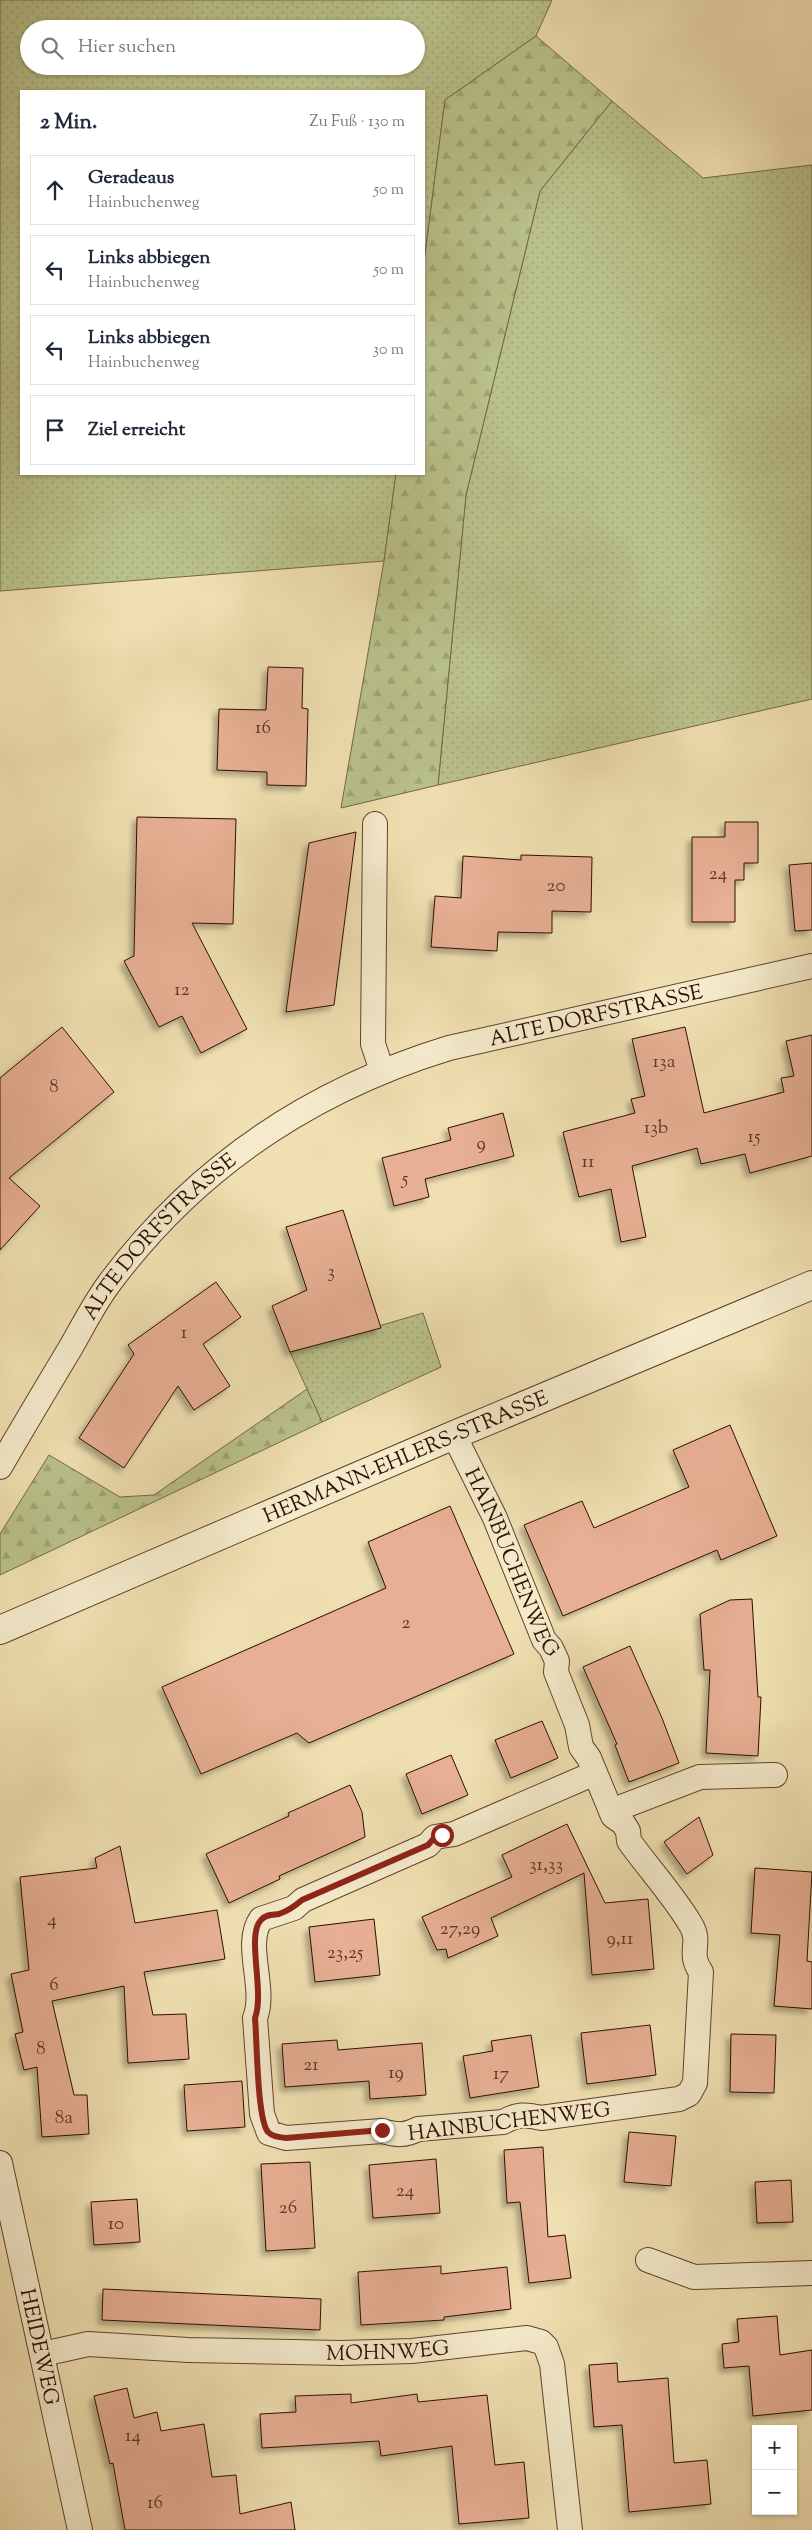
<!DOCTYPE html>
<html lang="de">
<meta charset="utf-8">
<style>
:root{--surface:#fff;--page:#f2f2f3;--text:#1f2937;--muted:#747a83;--line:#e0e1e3}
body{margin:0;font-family:"Sorts Mill Goudy",serif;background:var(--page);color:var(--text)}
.controls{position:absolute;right:15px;bottom:15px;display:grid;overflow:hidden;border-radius:0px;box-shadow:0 1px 4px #0004}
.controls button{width:45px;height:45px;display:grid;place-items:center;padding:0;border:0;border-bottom:1px solid var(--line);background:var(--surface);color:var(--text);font:25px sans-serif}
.stop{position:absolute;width:15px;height:15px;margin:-11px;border:4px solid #8f2418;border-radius:50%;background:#fff}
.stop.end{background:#8f2418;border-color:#fff;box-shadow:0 1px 5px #0008}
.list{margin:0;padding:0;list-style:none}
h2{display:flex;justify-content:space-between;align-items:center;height:65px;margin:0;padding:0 20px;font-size:21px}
h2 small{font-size:16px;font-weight:400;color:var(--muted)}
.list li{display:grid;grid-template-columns:32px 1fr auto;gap:15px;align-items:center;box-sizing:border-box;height:70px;margin:0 10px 10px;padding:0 10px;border:1px solid var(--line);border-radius:0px}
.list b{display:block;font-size:19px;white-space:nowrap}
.list p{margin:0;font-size:16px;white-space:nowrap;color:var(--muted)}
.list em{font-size:16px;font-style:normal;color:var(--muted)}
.icon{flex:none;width:28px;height:28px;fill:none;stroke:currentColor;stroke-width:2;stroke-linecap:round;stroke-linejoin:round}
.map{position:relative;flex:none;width:812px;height:2530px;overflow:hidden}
.search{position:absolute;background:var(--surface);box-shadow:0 1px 4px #0004;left:20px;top:20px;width:405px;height:55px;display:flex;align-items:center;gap:12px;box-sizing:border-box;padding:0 18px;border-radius:28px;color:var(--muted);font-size:19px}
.panel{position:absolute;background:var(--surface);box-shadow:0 1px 4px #0004;left:20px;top:90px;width:405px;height:385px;border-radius:0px}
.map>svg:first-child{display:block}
</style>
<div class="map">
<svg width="812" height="2530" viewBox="0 0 812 2530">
<defs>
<pattern id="grass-dots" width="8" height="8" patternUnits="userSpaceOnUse" patternTransform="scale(1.25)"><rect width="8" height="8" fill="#bac28b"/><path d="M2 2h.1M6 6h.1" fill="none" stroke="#a0a676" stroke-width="1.8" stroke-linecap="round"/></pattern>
<pattern id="forest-firs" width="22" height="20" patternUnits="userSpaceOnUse" patternTransform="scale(1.25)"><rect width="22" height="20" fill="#bac28b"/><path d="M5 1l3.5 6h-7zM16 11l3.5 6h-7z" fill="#a0a676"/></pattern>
<filter id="shadow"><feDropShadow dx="-4.5" dy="4.5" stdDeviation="2.5" flood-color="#0004"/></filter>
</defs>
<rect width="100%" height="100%" fill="#f0e0b1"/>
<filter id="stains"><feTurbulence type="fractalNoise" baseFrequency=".004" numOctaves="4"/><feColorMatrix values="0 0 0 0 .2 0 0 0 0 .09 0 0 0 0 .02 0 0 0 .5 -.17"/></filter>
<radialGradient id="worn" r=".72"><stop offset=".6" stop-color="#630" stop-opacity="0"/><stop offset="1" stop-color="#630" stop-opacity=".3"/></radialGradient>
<g fill="url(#grass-dots)" stroke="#746846" fill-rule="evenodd">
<path d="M 0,0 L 552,0 L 536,36 L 445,100 L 424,262 L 424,91 L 21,91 L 21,474 L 396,474 L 384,561 L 0,591 ZM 29,29 L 416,29 L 416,66 L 29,66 Z"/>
<polygon points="612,101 703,178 812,165 812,699 438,785 466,495 540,191"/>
<polygon points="423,1313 441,1367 322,1422 290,1352"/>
</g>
<g fill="url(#forest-firs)" stroke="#746846">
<polygon points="536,36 612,101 540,191 466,495 438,785 341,808 384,561 396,474 424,474 424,262 445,100"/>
<polygon points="307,1389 322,1422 0,1575 0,1534 49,1455 120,1497 154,1495"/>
</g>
<g fill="#e7af93" stroke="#2e0f01" filter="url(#shadow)">
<polygon points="268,667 303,668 302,708 308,709 306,786 267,785 267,772 217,770 219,709 266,710"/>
<polygon points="137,817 236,819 233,924 192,923 247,1029 201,1053 182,1016 159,1027 124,961 134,956"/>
<polygon points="725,822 758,822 758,863 744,863 744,880 735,880 735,922 692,922 692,837 725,837"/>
<polygon points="356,832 334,1005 286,1012 309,843"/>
<polygon points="521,855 592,857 591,912 552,911 552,933 498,932 497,951 431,947 435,896 461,898 463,856 521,860"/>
<polygon points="812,863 812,930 795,931 789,865"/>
<polygon points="62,1027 114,1092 9,1178 40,1206 0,1250 0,1078"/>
<polygon points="685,1027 704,1113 784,1092 781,1078 794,1076 786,1041 812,1035 812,1156 750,1173 745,1154 701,1164 697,1148 632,1166 646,1237 621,1242 611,1189 579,1197 563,1132 635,1113 631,1099 645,1096 632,1039"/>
<polygon points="503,1113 514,1156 425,1179 429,1197 394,1206 382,1158 451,1140 448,1128"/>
<polygon points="343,1210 381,1328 290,1352 272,1306 307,1290 286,1227"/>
<polygon points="216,1282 241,1317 203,1344 230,1386 194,1410 178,1386 124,1468 79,1438 134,1354 128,1345"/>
<polygon points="730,1425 777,1536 721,1560 717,1550 563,1616 524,1525 582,1501 594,1528 689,1487 673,1450"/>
<polygon points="450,1506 514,1654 309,1743 297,1733 201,1774 162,1687 386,1588 368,1542"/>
<polygon points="752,1599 758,1697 761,1697 758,1756 706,1753 710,1670 704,1670 700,1614 730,1600"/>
<polygon points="630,1646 662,1718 679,1763 629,1782 615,1745 617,1744 583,1667"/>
<polygon points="542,1721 558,1758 511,1778 495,1740"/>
<polygon points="451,1755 468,1795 422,1814 406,1774"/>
<polygon points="350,1785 362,1812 365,1837 279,1876 280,1879 229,1903 206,1854 289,1816 288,1813"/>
<polygon points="699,1817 713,1855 687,1874 664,1842"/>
<polygon points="567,1824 605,1903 648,1899 654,1969 592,1975 584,1873 491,1918 498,1936 448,1958 446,1949 437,1950 422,1917 512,1877 502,1855"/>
<polygon points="120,1846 135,1923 217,1910 225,1959 144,1972 153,2015 186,2014 189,2059 128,2063 124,1986 52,2001 74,2095 87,2095 89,2134 42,2137 37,2067 24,2070 15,2034 23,2032 11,1974 29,1970 20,1877 97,1868 95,1858"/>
<polygon points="755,1868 812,1872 807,1961 812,1962 812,2009 774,2006 780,1935 751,1933"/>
<polygon points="374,1919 380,1975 315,1982 309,1927"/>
<polygon points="650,2025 656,2075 587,2084 581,2033"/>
<polygon points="731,2034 776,2035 774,2093 730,2092"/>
<polygon points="531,2035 539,2087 470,2098 463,2056 493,2051 491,2041"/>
<polygon points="337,2040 338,2050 422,2043 426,2095 370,2099 369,2081 285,2087 282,2044"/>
<polygon points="242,2081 245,2127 187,2131 184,2085"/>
<polygon points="629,2132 676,2136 671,2186 624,2182"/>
<polygon points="543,2147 548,2237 565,2235 571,2278 529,2283 520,2202 507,2203 504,2150"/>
<polygon points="436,2159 440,2213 373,2218 369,2165"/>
<polygon points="310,2162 315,2248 266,2251 261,2164"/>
<polygon points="791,2180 793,2222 757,2223 755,2182"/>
<polygon points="137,2199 140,2242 94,2245 91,2202"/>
<polygon points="441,2266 441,2274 507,2267 511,2309 444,2317 444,2320 361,2325 358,2272"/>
<polygon points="103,2289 321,2299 320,2330 102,2320"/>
<polygon points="777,2316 780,2355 812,2350 812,2410 753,2416 749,2366 724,2368 722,2344 739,2342 737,2319"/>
<polygon points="617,2363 618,2382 668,2378 674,2463 707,2460 711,2504 629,2512 622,2425 594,2427 589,2365"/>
<polygon points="127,2388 134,2418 157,2412 161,2431 204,2424 212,2477 236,2475 240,2514 291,2502 295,2530 125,2530 113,2463 110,2464 94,2396"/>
<polygon points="351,2394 351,2403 417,2394 418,2402 487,2395 495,2465 524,2462 529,2518 459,2524 452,2446 381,2456 379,2441 262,2448 260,2414 296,2412 295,2396"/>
</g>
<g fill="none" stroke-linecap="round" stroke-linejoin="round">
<defs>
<g id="minor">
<polyline points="375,824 373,1044 382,1071"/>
<path id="s1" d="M 454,1435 L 495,1518 L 544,1640 L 551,1648 L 557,1661 L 556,1672 L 577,1725 L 581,1747 L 589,1758 L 613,1816 L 623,1823 L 628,1831 L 629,1841 C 649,1869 674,1896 691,1925 C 702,1944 687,1952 701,1972 L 695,2083 L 689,2094 L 679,2099 L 541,2118 C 526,2114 517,2114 503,2122 L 418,2129 C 405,2136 396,2135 382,2131 L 286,2138 L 269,2133 L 262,2114 L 255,2018 C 267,1988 243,1945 261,1919 L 294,1908 L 303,1900 L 428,1845 L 435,1837 L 454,1834 L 595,1773"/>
<path id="s2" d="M 0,1467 C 23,1427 47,1387 71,1347 C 83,1326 94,1304 108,1285 C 195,1167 309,1091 449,1048 L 812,966"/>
<polyline points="611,1811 700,1777 775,1775"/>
<path id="s3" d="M 0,2163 L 80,2530"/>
<polyline points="648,2260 694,2277 812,2273"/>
<path id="s4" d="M 43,2354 L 88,2344 L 188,2350 L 341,2353 L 412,2351 L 527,2338 L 541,2342 L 546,2347 L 552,2364 L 570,2530"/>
</g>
<g id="tertiary">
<path id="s5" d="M 0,1630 L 454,1435 L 812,1285"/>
</g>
</defs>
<use href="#minor" stroke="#5e432d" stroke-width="26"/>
<use href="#tertiary" stroke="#5e432d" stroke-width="30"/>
<use href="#minor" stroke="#f5ebcc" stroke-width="24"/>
<use href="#tertiary" stroke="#f5ebcc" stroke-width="28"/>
</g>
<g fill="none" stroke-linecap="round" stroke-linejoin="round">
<path stroke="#8f2418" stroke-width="6" d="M 382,2130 L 286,2138 C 279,2137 273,2137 268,2132 C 257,2119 257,2039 255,2018 C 265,1992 246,1935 261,1920 C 266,1914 273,1915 279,1914 C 288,1911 295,1906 302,1900 L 428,1845 L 435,1837 L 442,1835"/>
</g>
<g text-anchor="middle" stroke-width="4.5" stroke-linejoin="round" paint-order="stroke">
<g font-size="19" fill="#5c3726">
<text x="263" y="733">16</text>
<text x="718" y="879">24</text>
<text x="556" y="891">20</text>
<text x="182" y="995">12</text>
<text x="664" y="1067">13a</text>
<text x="54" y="1092">8</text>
<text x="656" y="1133">13b</text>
<text x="754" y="1142">15</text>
<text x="481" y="1149">9</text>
<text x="588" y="1167">11</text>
<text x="405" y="1184">5</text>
<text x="331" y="1277">3</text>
<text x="184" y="1338">1</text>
<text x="406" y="1628">2</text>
<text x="546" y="1870">31,33</text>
<text x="52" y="1925">4</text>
<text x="460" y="1934">27,29</text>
<text x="620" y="1944">9,11</text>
<text x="345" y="1958">23,25</text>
<text x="54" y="1990">6</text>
<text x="41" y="2054">8</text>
<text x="311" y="2070">21</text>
<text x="396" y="2078">19</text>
<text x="501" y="2079">17</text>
<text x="64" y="2123">8a</text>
<text x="405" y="2196">24</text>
<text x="288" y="2213">26</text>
<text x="116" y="2229">10</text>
<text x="133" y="2441">14</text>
<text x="155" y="2508">16</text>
</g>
<g font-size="21" fill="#2e0f01" stroke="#f5ebcc">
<text dy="7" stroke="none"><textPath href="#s2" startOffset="785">ALTE DORFSTRASSE</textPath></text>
<text dy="7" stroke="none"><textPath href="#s2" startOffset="282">ALTE DORFSTRASSE</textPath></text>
<text dy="7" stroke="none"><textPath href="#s5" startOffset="441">HERMANN-EHLERS-STRASSE</textPath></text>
<text dy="7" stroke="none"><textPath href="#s1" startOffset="140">HAINBUCHENWEG</textPath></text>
<text transform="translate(509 2121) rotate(-7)" y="7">HAINBUCHENWEG</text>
<text dy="7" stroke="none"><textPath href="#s3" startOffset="188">HEIDEWEG</textPath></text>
<text dy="7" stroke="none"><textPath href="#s4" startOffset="346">MOHNWEG</textPath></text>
</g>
</g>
<rect width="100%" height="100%" filter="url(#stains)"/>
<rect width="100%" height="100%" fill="url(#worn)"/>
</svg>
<div class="controls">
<button>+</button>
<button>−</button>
</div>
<div class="stop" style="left:442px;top:1835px"></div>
<div class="stop end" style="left:382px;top:2130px"></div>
<div class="search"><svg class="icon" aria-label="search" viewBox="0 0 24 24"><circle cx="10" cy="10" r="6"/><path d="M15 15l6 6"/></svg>Hier suchen</div>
<section class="panel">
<h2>2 Min.<small>Zu Fuß · 130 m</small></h2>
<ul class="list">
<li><svg class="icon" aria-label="ahead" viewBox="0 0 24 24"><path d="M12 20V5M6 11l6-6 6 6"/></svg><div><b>Geradeaus</b><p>Hainbuchenweg</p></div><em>50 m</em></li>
<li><svg class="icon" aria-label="left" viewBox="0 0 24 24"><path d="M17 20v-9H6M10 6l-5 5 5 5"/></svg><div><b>Links abbiegen</b><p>Hainbuchenweg</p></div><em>50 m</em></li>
<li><svg class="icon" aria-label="left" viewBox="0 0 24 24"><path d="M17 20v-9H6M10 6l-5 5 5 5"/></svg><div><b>Links abbiegen</b><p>Hainbuchenweg</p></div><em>30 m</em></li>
<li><svg class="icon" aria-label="arrive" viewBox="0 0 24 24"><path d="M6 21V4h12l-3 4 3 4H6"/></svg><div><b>Ziel erreicht</b></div></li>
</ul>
</section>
</div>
